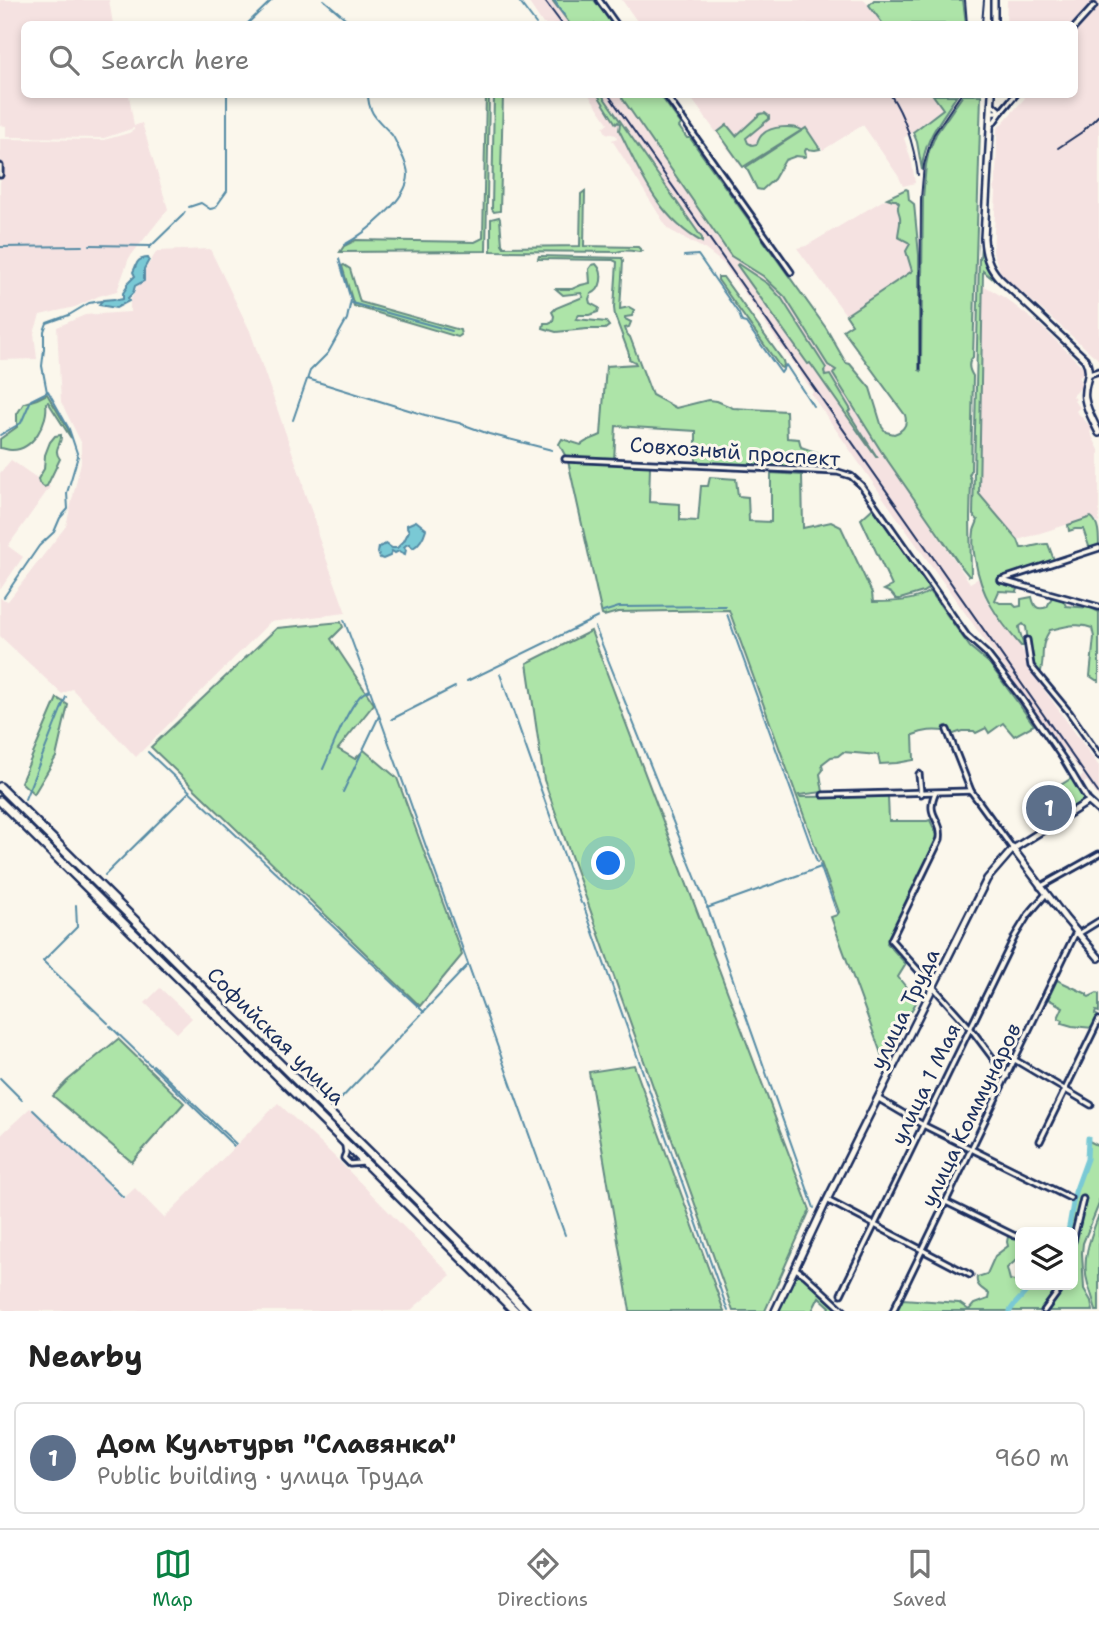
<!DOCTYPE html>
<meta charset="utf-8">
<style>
:root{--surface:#fff;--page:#f6f6f6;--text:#222;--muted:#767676;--line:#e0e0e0;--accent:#0b8043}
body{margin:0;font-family:"Shantell Sans",sans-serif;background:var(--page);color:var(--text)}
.controls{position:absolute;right:21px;bottom:21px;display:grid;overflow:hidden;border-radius:10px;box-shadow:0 4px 10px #0003}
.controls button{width:63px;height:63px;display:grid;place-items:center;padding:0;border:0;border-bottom:2px solid var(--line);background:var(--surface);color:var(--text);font:35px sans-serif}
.you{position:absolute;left:609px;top:864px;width:24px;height:24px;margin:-18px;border:5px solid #fff;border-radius:50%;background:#1a73e8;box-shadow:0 0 0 10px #1a73e833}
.badge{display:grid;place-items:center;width:46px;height:46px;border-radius:50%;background:var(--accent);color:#fff;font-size:23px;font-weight:700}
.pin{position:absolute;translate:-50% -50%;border:4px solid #fff;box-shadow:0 2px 7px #0006}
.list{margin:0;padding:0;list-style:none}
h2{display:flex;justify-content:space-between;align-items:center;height:91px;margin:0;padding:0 28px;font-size:30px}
h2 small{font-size:23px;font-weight:400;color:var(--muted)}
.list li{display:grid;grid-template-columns:46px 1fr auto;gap:21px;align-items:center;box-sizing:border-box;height:112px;margin:0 14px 14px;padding:0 14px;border:2px solid var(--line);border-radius:10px}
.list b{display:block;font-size:26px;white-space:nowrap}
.list p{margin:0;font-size:23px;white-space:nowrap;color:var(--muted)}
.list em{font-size:23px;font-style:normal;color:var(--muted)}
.icon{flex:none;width:38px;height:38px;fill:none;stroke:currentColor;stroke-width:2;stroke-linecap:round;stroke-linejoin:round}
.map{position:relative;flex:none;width:1099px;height:1311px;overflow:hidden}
.search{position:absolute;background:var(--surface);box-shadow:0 4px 10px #0003;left:21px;right:21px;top:21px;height:77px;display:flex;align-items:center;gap:18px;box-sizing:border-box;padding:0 24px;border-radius:10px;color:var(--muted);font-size:26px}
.sheet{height:217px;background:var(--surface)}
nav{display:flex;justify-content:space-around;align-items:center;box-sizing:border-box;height:98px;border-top:2px solid var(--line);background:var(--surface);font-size:19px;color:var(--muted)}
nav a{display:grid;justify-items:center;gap:4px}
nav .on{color:var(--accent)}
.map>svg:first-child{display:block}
</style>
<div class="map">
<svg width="1099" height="1311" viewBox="0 0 1099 1311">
<rect width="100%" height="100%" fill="#fbf7ec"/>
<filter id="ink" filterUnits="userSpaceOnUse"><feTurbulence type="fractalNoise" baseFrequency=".0143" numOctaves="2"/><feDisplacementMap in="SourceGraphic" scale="14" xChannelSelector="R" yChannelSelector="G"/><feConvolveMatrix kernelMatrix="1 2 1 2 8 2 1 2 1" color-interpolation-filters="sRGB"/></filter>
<g filter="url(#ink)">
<g fill="#f5e2e1">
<polygon points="0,0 109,0 113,24 24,24 24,94 129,95 134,126 142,123 168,209 129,258 117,291 99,296 75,307 40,315 34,333 37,359 0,360 0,183 3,169 0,156 0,139 104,140 129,133 134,130 134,128 104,138 6,137 6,126 0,125"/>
<polygon points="527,0 552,0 570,24 543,24"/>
<polygon points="622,0 865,0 883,24 639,24"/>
<polygon points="1007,0 1099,0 1099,360 1001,274 993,252 996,192 993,188 996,184 997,129 1025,98 1022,95 1074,94 1074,24 1006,24"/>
<polygon points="589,95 620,95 731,256 763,276 785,297 833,363 881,451 970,583 979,578 985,597 993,611 1018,643 1030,662 1030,668 1045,691 1099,766 1099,798 1087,781 1082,785 1079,779 1083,775 1064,749 1062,749 896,516 811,394 813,392 724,264 706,250 668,229 612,140 617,138 616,135 606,133 603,127 608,123"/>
<polygon points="689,95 933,95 943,108 904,138 912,163 915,183 903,186 899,177 863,125 823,150 806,128 742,168"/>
<polygon points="887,198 893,200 896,200 899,203 897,209 900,216 900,225 910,245 906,251 912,271 846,315 797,248 806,246"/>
<polygon points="210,249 250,331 303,483 304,491 316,523 318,536 346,613 270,622 136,757 72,689 62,694 0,636 0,598 8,601 66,526 81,462 81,442 61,402 57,327 85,315 130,312 130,301 138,285 145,281 145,270 157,251"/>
<polygon points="983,285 1005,298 1041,326 1086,370 1079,378 1083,385 1073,396 1076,399 1074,401 1080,407 1076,411 1093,429 1090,432 1099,450 1099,525 1096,520 1091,517 1018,540 979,494"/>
<polygon points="11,460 50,487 8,546 23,557 0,590 0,473"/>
<polygon points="160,988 192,1018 177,1033 145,1003"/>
<polygon points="278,1103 333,1155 451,1275 410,1311 5,1311 0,1307 0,1136 30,1108 123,1199 135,1188 164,1218"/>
</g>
<g fill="#ade4a8" stroke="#648a83" stroke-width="2">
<polygon points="552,0 594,0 612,24 570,24"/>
<polygon points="874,0 963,0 966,24 883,24 869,5"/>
<polygon points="486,95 489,95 486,251 340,252 344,246 356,240 475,242 483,238"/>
<polygon points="494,95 502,95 503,96 500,211 494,212 492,209"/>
<path d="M 598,95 L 602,95 L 702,238 L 702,242 C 658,218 640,172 619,130 L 620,124 L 618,122 L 616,124 Z"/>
<path d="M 620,95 L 660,95 L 681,124 L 679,127 L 687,138 L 690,138 L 826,328 L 846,363 L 850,364 L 870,388 L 882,427 L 886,432 L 894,434 C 903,431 908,425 905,415 L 843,330 L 852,324 L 846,315 L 912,271 L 906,251 L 910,244 L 908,242 L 898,237 C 898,231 901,224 900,217 C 899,211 896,209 899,203 L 896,200 L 893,200 L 887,198 L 906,189 L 908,190 L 909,200 L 914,204 L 919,255 L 919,370 L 921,371 L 923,198 L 926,165 L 929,151 L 936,134 L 963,95 L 981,95 L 973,357 C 967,363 969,370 973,376 L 971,471 L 969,475 L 971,479 L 970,518 L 971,576 L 969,576 L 960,565 L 881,451 L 833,374 L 836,370 L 828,365 L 785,297 L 763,276 L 731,256 Z"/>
<path d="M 933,95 L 957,95 C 942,119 923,140 922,170 L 917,142 L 913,132 L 943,109 Z"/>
<path d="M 765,113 L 769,116 L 769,119 L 746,138 L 748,143 L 752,145 L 757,144 C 758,141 760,136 763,134 C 771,126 793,125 802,130 L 743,167 L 718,132 L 727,125 L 736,136 L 760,114 Z"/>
<polygon points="806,128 820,149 815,150 806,149 805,151 806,156 804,157 796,156 785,160 774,179 762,190 757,189 746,167"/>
<path d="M 585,191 L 584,246 L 638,247 L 642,251 L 640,252 C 633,251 623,249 617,252 L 491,251 L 491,219 L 499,217 L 500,219 L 502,244 L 504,247 L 580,246 L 581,194 Z"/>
<path d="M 981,245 L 987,268 L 994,280 L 983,271 L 979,494 L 1018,540 L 1021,548 C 1030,548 1039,543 1048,544 L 1054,560 L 1022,570 L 1012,580 L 1005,580 L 1002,582 L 1018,589 L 1017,592 L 999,591 L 995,600 L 1000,603 L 1012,603 L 1016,607 L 1021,606 L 1021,599 L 1032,597 C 1034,606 1037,611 1047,607 L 1052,597 L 1063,600 L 1066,606 L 1091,608 L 1099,612 L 1099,681 L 1096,680 L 1090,676 L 1094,637 L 1092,628 C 1078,622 1064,627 1050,630 C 1039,646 1045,655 1041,671 L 1037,671 L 1031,662 L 1026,627 L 1023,624 L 1019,627 C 1019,632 1023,638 1023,646 L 1021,646 C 997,618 981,596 975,559 C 973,550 973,539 974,531 C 975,527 977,524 978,520 L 973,515 L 979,259 L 980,259 Z"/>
<path d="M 539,256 L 622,258 L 623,261 L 620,309 L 629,307 L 634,310 L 632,316 L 625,317 L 625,319 L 631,322 L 629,327 L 625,328 L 627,334 L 630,337 L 652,395 L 676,408 L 708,400 L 717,401 L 733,408 L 786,411 L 787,438 L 799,439 L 801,447 L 821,454 L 819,469 L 696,464 L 696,431 L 616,426 L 614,460 L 566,457 L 559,444 L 562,439 L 581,445 C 588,439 593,439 601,435 L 606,366 L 636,364 L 635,362 L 629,359 L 629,354 L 615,316 L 614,308 L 617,262 L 613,260 L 538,259 Z"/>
<path d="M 596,264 C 605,273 602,290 591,294 L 589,299 L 590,303 L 599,308 L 598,312 L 589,315 L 579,315 L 576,319 L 606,322 L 609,326 L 605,329 L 587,329 L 556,332 L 543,328 L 544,323 L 549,323 L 553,321 L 554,316 L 552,312 L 556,308 L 583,297 L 581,293 L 563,295 L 556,289 L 572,289 L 581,285 L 590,283 L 589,269 L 592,265 Z"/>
<polygon points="738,264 768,284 782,299 826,368 824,371 825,376 830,375 851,410 848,412 877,457 876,457 810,363 808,364 737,265"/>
<polygon points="344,265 350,269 360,302 460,330 461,335 458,337 354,306 342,266"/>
<polygon points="718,277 723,277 783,361 784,365 782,368 780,367 718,280"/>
<path d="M 47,394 L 68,429 L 71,438 L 48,402 L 46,403 C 49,421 33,451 11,450 C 7,450 4,448 0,448 L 0,439 L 17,427 L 17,414 L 24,403 L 37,399 Z"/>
<path d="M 61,435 C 62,445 52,449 60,459 L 47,486 L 44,487 L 39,483 L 38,479 L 44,469 L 45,455 L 50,442 L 55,436 Z"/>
<path d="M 568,461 L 650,466 L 649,502 L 680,504 L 680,520 L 698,521 L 701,486 L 708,486 L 710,477 L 736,479 L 738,496 L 748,497 L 749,521 L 771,522 L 771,473 L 802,475 L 803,528 L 831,522 L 841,527 L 872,593 L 873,602 C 892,602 914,602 930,591 L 970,647 L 989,663 L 1034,725 L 1014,736 L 1003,723 L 989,733 L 986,728 L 976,733 L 974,731 L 962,731 L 951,735 L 947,726 L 944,727 L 945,731 C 933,730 925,730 913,735 L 914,760 L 897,763 L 880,764 L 878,755 L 843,752 L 838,756 L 831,757 L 822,764 L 823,770 L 820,774 L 823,792 L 799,795 L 800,797 L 888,796 L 889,821 L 927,821 L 930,820 L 937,835 L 935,846 L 887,943 L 906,964 L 898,977 L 917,1001 L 883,1059 L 831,917 L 837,915 L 839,912 L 729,610 L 618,612 L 604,616 L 602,615 Z"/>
<polygon points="873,508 929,588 923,592 900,599 896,599 891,593 884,590 892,586 861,519"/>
<path d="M 1091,517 C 1099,522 1099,536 1099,547 L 1090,549 L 1083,529 L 1075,529 L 1069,531 L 1068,525 Z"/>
<polygon points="341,622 343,627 331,639 374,704 338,749 355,759 364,750 397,778 462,955 420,1006 151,747 277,628"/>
<polygon points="591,631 810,1210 765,1311 733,1311 544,780 527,663"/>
<polygon points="57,698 68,705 56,757 34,794 21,782"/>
<polygon points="1072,778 1084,797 1084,800 1062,815 1048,793"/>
<polygon points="1057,980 1087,994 1087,996 1089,997 1097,993 1099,994 1099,1012 1096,1011 1095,1014 1098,1016 1093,1028 1072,1026 1062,1023 1063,1020 1058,1018 1063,1007 1048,999"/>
<polygon points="118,1039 184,1103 132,1162 53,1096 67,1081"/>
<polygon points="634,1065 724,1311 630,1311 589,1072"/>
<path d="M 1089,1141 L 1099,1146 L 1099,1204 L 1083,1243 L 1082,1253 L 1084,1289 L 1091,1301 L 1093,1311 L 897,1311 L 903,1299 L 959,1303 L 969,1310 L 974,1304 L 988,1299 L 989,1294 C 983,1289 975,1286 977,1277 L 987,1274 L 995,1256 L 1008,1246 L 1007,1242 L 1009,1231 L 1020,1233 L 1020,1257 L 1007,1268 L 1010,1280 L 1020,1282 L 1020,1285 L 1073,1285 L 1073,1232 L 1068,1232 L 1075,1192 L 1087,1159 Z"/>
<path d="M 1098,1217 L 1099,1218 L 1099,1311 L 1096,1311 C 1094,1301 1091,1293 1088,1284 C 1081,1262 1090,1238 1098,1217 Z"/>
<polygon points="797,1272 806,1277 840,1311 828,1311 830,1307 819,1297 812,1311 778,1311"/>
</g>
<g fill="#7ac9d5" stroke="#548ba5" stroke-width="2">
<path d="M 148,258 L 149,260 L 144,269 L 144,281 L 135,286 L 133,293 L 128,298 L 129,301 L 116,308 L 99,305 L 100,303 L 103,300 L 114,299 L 118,300 L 123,299 L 123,293 L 127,287 L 127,284 L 135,276 L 133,272 C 138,263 135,259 148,258 Z"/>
<path d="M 416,521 L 426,529 C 424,536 420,544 413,548 L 409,544 L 406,545 L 404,547 L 406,550 L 405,554 L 399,551 L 395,553 L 392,551 L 390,556 L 383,559 L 380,558 L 378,553 L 379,547 L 386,544 L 392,548 L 397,548 L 404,541 L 409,531 L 407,527 L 407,525 Z"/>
</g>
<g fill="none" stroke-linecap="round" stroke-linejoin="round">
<g stroke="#548ba5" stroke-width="2">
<polyline points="324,0 352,24"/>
<polyline points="518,0 536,24"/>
<polyline points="554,0 564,15"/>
<polyline points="247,24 272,0"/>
<polyline points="189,207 201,203 210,209 215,208 227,191 227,94"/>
<polyline points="90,245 151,246"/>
<path d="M 344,245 C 364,234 408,200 408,175 C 408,166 403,157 399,149 C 397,145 395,139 392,135 C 380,121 368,115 368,94"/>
<polyline points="0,247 82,246"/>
<polyline points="149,248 183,215 185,212"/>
<polyline points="684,256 698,255 739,314 742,322 746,323 781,373 786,365 813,406"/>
<polyline points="352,303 452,331"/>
<polyline points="308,379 425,415 459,423 489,434 552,450"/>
<polyline points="293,420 310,371 328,353 347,319 351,300 339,259"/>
<polyline points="0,435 21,423 31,400 47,392 42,366 44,349 44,331 47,323 69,315 89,303 101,301"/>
<polyline points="4,597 39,546 54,532 60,518 68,509 67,493 78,456 69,429 48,391"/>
<polyline points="603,612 619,607 726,606"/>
<polyline points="727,614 817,862"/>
<polyline points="344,620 370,690 565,1235"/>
<polyline points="595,627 706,904"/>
<polyline points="500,674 581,903"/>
<polyline points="467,681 598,617"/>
<polyline points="392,719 455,687"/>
<polyline points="148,752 424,1012"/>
<path d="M 323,769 C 333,747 345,713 360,696 C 364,692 365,692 370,690"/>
<polyline points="343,792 379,716"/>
<polyline points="25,799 66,697"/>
<polyline points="820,865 837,913"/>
<polyline points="105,875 189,792"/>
<polyline points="583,904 728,1311"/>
<polyline points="76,905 77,927 43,961 108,1023"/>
<polyline points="707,906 814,1208"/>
<polyline points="707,908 821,867"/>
<polyline points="110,1026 234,1146"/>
<polyline points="153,1065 236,1144"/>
<polyline points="0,1078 22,1100"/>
<polyline points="337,1103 467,966"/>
<polyline points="33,1110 123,1197"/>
</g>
<g stroke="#7ac9d5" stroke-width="5">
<polyline points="1068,1232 1075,1192 1087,1159 1088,1138"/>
<path d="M 1010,1311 C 1016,1300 1026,1295 1031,1285"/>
</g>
<defs>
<g id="minor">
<polyline points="599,0 616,24"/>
<polyline points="1074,28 1094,6"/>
<polyline points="665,94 791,272"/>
<polyline points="991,112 1001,112 1016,94"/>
<polyline points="991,126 1001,112 991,103"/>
<polyline points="0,166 0,175"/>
<polyline points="1090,374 1099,371"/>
<polyline points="565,459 838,472 851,476 861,485 967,636 987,654 1022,699 1064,760 1089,802"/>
<polyline points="1001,580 1099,548"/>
<polyline points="1001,580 1099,607"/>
<polyline points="1027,640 1031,666 1069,712 1099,755"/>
<polyline points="947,730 971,791 1013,849"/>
<polyline points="919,774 921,794"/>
<path d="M 935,793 C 925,818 943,818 940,839 L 891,940 L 971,1029 L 1007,1077"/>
<polyline points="823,795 971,791"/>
<polyline points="1040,887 1099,854"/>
<polyline points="1078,934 1099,921"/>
<polyline points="1015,1060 1091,1105"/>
<polyline points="879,1099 923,1125 1070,1198"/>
<polyline points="1040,1141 1099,1020"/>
<polyline points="345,1145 346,1153 344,1158 350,1164 362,1163"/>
<polyline points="827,1200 970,1275"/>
<polyline points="946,1202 1015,1236"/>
<polyline points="1073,1241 1083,1199"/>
<polyline points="796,1269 805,1275 844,1311"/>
<polyline points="841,1294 1015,936 1028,915 1046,894"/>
<polyline points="893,1311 1076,932"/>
<polyline points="1044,1311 1063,1285"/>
</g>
<g id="tertiary">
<polyline points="994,24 994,0"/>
<path d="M 992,94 L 984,238 C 985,254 988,266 999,278 L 1085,359 C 1094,376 1082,383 1085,399 C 1087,411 1094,422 1099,433"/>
<polyline points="1013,849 1065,918 1099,958"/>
<polyline points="775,1311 827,1200 987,879 1013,849 1086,803 1089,802 1099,811"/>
</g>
<g id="primary">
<polyline points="0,787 478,1260 526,1311"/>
<polyline points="0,801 515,1311"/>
</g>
</defs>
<use href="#minor" stroke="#1b2f5e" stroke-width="9"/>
<use href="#tertiary" stroke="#1b2f5e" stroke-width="10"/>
<use href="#primary" stroke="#1b2f5e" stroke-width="12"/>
<use href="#minor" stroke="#fbf7ec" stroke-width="3.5"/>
<use href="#tertiary" stroke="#fbf7ec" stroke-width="5"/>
<use href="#primary" stroke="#fbf7ec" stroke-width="7"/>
<g stroke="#1b2f5e" stroke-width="2">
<polyline points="544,0 562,24"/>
<polyline points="965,0 967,24"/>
<polyline points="982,24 984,0"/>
<polyline points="608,94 1099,794"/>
<path d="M 890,94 C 906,118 914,146 918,175"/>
<polyline points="1058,148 1082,132 1099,115"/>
<polyline points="920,369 921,199 924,165 930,144 934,134 961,94"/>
</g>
</g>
</g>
<g text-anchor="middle" stroke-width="6" stroke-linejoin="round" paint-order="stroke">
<g font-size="21" fill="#1b2f5e" stroke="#fbf7ec">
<text transform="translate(735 452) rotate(4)" y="7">Совхозный проспект</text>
<text transform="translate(905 1009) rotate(-64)" y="7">улица Труда</text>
<text transform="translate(276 1036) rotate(45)" y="7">Софийская улица</text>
<text transform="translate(926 1084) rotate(-64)" y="7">улица 1 Мая</text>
<text transform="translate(971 1115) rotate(-64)" y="7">улица Коммунаров</text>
</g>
</g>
</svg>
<div class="controls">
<button><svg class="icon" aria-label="layers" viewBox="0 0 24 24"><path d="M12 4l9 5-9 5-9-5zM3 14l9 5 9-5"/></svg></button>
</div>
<div class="you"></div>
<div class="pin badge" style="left:1049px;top:808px;background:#5c6f8a">1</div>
<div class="search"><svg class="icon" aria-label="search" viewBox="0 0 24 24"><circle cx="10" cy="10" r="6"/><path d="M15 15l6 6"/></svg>Search here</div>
</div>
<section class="sheet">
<h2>Nearby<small></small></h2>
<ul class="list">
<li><span class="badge" style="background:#5c6f8a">1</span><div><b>Дом Культуры &quot;Славянка&quot;</b><p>Public building · улица Труда</p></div><em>960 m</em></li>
</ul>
</section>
<nav>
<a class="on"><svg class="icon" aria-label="map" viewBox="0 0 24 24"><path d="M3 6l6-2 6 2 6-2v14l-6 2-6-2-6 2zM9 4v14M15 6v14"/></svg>Map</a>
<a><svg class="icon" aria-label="directions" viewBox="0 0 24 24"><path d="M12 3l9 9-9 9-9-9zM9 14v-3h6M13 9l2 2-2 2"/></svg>Directions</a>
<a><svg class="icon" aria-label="saved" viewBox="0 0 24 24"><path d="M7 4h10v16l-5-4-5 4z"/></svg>Saved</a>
</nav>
